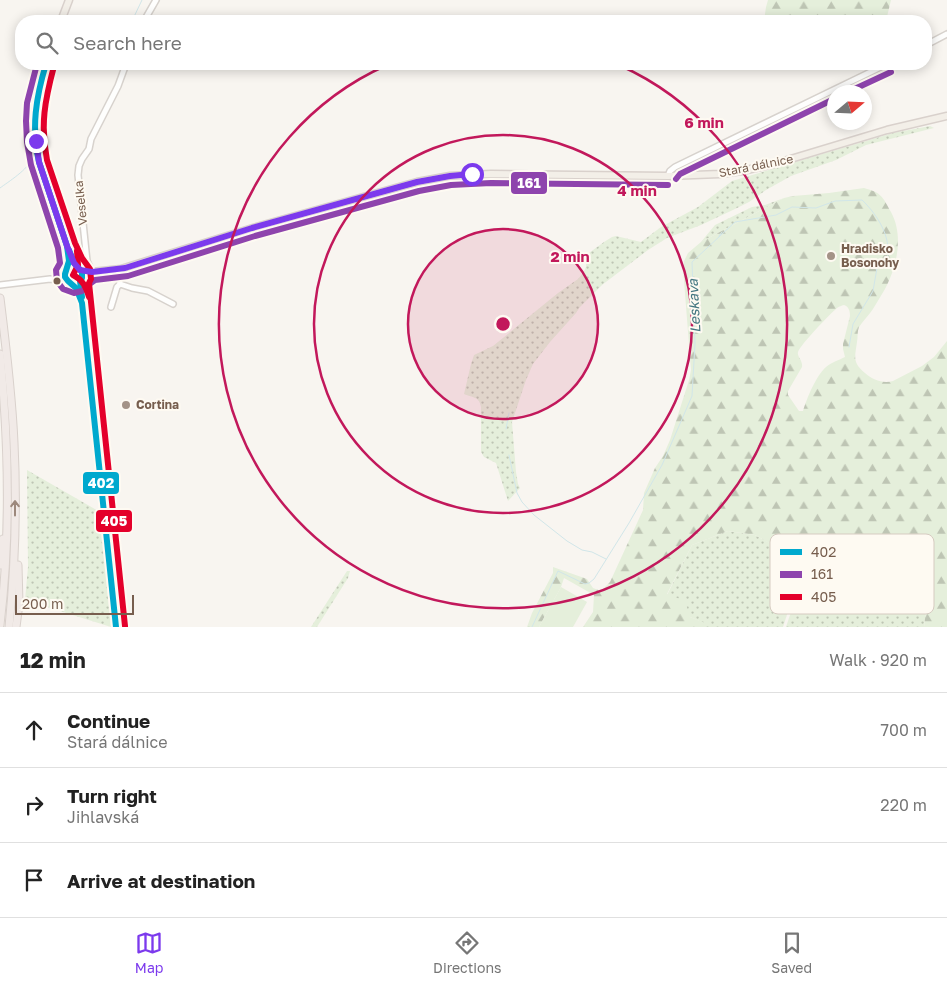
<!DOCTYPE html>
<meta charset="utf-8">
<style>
:root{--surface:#fff;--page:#f6f6f6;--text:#222;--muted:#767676;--line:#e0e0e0;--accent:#7c3aed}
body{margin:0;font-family:"Golos Text",sans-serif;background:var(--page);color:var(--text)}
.compass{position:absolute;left:827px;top:85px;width:45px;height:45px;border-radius:50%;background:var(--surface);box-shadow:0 2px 12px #0003;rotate:71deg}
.scale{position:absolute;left:15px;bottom:12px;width:119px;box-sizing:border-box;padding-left:5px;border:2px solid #775e4e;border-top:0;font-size:14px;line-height:18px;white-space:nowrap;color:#775e4e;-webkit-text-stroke:4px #fefaf2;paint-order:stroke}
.stop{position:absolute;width:15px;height:15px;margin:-11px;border:4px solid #7c3aed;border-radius:50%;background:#fff}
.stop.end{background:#7c3aed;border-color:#fff;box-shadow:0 1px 5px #0008}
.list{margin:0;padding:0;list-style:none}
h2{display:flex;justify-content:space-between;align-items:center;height:65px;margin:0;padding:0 20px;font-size:21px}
h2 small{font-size:16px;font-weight:400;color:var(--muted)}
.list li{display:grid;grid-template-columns:32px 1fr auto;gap:15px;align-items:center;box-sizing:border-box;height:75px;padding:0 20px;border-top:1px solid var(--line)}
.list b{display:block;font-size:19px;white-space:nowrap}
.list p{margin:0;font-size:16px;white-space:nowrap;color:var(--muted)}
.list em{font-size:16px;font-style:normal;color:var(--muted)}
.icon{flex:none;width:28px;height:28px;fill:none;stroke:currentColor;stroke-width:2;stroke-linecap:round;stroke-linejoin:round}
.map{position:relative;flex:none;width:947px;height:627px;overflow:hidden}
.search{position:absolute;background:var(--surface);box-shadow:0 2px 12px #0003;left:15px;right:15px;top:15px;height:55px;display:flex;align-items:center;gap:12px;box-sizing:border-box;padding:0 18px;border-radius:20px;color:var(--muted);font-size:19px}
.sheet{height:290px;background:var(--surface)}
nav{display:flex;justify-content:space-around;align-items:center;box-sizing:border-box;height:70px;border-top:1px solid var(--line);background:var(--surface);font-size:14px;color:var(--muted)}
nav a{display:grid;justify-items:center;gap:2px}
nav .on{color:var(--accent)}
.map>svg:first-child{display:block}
</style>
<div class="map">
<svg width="947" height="627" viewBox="0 0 947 627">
<defs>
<pattern id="green-dots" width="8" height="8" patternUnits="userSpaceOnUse" patternTransform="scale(1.25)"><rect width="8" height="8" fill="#e5efdb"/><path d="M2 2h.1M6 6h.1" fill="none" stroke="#bec5b4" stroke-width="1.8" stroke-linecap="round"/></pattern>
<pattern id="forest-firs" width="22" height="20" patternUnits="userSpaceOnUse" patternTransform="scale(1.25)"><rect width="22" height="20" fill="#e5efdb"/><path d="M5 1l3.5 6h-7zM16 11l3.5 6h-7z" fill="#bec5b4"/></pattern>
</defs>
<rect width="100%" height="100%" fill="#f8f5f0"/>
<g fill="url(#green-dots)">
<path d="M 930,126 L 934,128 L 866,145 L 836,160 L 791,176 L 766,190 L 749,202 L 735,209 L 701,225 L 667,238 L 648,250 L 602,285 L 580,307 L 576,313 L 550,342 L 533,364 L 526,380 L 512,422 L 516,472 L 518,484 L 520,488 L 508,501 L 496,463 L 484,457 L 481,452 L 481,407 C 479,396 473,398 464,394 L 471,364 L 474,355 L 493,346 L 558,293 L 578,279 L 583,273 L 586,267 L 586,258 L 589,253 L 604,242 L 612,237 L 616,236 L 641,242 L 661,227 L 698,207 L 732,181 L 893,133 Z"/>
<polygon points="784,198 701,242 715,225 752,207 765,205"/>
<polygon points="27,470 100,512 111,627 25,600 28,567"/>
<polygon points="728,531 755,535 806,563 792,599 783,627 705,627 704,623 690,617 667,595 692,545"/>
<polygon points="854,558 873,559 930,575 924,627 786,627 794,603 808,588 820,577 837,564"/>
<polygon points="347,571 350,571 348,578 317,627 311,627"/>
</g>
<g fill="url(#forest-firs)" fill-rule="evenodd">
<polygon points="768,0 891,0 886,21 764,21 766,7"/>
<path d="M 864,188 C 882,193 882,196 891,212 C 904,236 897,266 885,289 C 881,296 877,302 873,309 C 869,315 863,321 859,327 C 857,332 858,337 857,342 C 855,357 852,362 865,373 C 873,380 883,384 893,381 L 922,366 L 934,357 L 947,341 L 947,627 L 924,627 L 930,575 C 910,569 874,556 855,558 C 833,560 809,587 794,603 L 803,582 L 809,565 L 755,535 L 728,531 L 692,545 L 667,594 L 685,601 L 690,617 L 705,623 L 705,627 L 583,627 L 593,612 L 594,595 L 564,578 L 561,587 L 539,627 L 527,627 L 532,613 L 553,573 L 553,567 L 587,579 L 593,588 L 601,591 L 610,582 L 643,510 L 644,493 L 655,468 L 663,456 L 670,440 L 689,380 L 691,370 L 683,268 L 684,261 L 688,253 L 701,242 L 784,198 L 793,196 L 829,193 ZM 844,305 C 849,307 850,311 850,316 L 843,344 L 843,349 L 845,357 C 839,360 832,362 826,367 C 816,376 807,398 803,411 L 799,411 L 788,395 L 788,391 L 802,367 C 803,360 797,357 798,352 C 801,344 830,314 837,308 C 840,306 841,306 844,305 Z"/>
</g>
<polygon fill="#e5efdb" points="561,587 587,602 573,627 539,627"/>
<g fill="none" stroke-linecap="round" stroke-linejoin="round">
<g stroke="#d1e6e9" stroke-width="1">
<polyline points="132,21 142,0"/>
<path d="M 0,188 C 8,182 29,169 31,159 C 32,152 28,143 27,136 C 26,111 32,87 40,64"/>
<polyline points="719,236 722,232"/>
<polyline points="506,429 509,413"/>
<polyline points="509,455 517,493 522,502 534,515 567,541 582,550 592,552 606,559"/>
<path d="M 532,627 L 558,571 L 585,584 L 589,583 L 594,579 L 629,523 L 662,465 L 692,396 L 695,343 L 692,262 L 735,222 L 776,215 L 792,207 L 816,208 L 835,201 L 862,200 C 878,215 895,242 885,264 L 877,268 L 873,291 L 853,324 L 849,347"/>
</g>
<defs>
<g id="minor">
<polyline points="144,21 156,0"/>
<polyline points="926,45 947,34"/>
<polyline points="668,176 670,171 675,167 887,64"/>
<polyline points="92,272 87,261 78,175 79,166 82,159 89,149 91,139 118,86 126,64"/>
<polyline points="120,284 132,288 148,291 173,304"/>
<polyline points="0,285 50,279 66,280"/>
<polyline points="111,307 117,287 120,284 118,269"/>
</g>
<g id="major">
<polyline points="61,21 69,0"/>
<path d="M 46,64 C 35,96 30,128 39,162 C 43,177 49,191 54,206 C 60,225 65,246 74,264 C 76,267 79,269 82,272 L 81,280 L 75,284 L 70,283 L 65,278 C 65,272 67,270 68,265 C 70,259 68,252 67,246"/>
<polyline points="80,270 92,272 121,269 253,228 417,182 450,176 491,174 668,176 720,174 742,171 774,164 887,130 947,116"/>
<polyline points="80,281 82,293 116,627"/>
</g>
<g id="highway">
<path d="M 0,298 C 6,346 12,395 14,443 C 17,504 15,566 9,627"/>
<path d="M 0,354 C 9,445 11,534 0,625"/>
<polyline points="0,565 3,539"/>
<polyline points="16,627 19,604 18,565"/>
</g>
</defs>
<use href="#minor" stroke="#d7d2cd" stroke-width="8"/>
<use href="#major" stroke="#d9d1cc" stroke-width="9"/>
<use href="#highway" stroke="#d9d1cc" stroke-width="9"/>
<use href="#minor" stroke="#fefefd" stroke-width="5"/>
<use href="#major" stroke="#f3efe8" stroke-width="6"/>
<use href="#highway" stroke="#f1eae7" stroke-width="7"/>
<defs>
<g id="bus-1">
<path d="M 46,64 C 36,97 31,128 39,162 L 67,246 L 69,261 L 65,274 L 65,277 L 68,281 L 76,288 L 82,303 L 116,627"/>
<polyline points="69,250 74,263 82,272 82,278 80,281 82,297"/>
</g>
<g id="bus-2">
<polyline points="37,64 27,103 26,121 27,142 31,165 58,248 60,263 56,270 57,281 63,289 74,293 82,291 88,285 95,280 128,276 255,236 419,191 451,185 491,183 668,185"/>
<polyline points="848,92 891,72"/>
<polyline points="676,179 680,174 834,99"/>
</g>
<g id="bus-3">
<path d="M 54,66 C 45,100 40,125 47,160 L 75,243 L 82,258 L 90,269 L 91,279 L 89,283 L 125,626"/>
<path d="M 77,251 L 78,265 L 73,275 C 83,280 86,287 89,297"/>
</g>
</defs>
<use href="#bus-1" stroke="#fefaf2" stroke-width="10"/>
<use href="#bus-2" stroke="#fefaf2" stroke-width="10"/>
<use href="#bus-3" stroke="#fefaf2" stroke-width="10"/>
<use href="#bus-1" stroke="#00a9ce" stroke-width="6"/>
<use href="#bus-2" stroke="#8e44ad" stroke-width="6"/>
<use href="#bus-3" stroke="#e4002b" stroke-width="6"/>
</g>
<defs><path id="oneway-shaft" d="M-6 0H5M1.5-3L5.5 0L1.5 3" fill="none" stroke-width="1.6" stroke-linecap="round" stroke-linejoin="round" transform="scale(1.25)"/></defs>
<use stroke="#9c887c" href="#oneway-shaft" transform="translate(15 508) rotate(-90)"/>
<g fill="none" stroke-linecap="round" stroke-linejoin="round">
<polyline stroke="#7c3aed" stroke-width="6" points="36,141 39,162 67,246 74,263 80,270 92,272 125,268 252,228 417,182 450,176 472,174"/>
</g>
<circle cx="503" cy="324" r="95" fill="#c2185b" fill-opacity=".12"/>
<g fill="none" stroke="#c2185b" stroke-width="2.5">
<circle cx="503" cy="324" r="95"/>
<circle cx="503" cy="324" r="189"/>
<path d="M619 65A284 284 0 1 1 387 65"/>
</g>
<g fill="#a49387" stroke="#fefaf2" stroke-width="2">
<circle cx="831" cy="256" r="5"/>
<circle cx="126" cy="405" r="5"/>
</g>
<circle fill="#775e4e" stroke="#fefaf2" stroke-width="2" cx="57" cy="281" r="4.5"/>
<g text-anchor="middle" stroke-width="4" stroke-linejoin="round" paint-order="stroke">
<g font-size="12" fill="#775e4e" stroke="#fefaf2">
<text transform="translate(756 166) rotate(-11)" y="4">Stará dálnice</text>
<text transform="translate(81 203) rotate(-96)" y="4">Veselka</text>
</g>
<g font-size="12" font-weight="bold" fill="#775e4e" stroke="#fefaf2" text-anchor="start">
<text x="841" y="253">Hradisko<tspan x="841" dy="14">Bosonohy</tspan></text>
<text x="136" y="409">Cortina</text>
</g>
<g font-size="14" font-style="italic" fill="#457782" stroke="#fefaf2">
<text transform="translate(694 306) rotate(-93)" y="5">Leskava</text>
</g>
</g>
<rect x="770" y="534" width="164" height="80" rx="8" fill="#fefaf2" stroke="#d6cbc1" stroke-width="1"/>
<rect x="780" y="549" width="22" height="6" fill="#00a9ce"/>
<rect x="780" y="571" width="22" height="7" fill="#8e44ad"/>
<rect x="780" y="594" width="22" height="6" fill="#e4002b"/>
<g font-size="14" fill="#775e4e">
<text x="811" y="557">402</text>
<text x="811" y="579">161</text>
<text x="811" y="602">405</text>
</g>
<circle cx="503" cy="324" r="8" fill="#c2185b" stroke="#fefaf2" stroke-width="2.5"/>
<g font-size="15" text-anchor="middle" font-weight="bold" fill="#c2185b" stroke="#fefaf2" stroke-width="4" stroke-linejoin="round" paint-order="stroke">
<text x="704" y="128">6 min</text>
<text x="637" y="196">4 min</text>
<text x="570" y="262">2 min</text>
</g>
<g stroke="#fefaf2" stroke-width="2">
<rect x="510" y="171" width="38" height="24" rx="5" fill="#8e44ad"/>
<rect x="82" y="471" width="38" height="24" rx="5" fill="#00a9ce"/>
<rect x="95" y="509" width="38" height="24" rx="5" fill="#e4002b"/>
</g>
<g font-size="14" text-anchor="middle" font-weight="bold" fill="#fff">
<text x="529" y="188">161</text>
<text x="101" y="488">402</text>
<text x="114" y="526">405</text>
</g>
</svg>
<svg class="compass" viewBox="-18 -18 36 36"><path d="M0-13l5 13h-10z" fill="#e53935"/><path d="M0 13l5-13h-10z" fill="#767676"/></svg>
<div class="scale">200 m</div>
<div class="stop" style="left:472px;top:174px"></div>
<div class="stop end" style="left:36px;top:141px"></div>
<div class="search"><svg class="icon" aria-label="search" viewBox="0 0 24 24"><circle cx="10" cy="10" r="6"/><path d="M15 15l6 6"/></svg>Search here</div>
</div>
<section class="sheet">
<h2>12 min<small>Walk · 920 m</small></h2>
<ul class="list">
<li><svg class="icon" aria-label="ahead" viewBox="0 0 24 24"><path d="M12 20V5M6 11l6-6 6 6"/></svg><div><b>Continue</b><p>Stará dálnice</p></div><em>700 m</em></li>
<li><svg class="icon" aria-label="right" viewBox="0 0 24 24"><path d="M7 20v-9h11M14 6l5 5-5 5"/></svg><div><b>Turn right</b><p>Jihlavská</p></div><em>220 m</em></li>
<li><svg class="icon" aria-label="arrive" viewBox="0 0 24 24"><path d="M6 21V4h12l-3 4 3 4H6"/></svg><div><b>Arrive at destination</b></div></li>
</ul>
</section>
<nav>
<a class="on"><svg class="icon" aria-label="map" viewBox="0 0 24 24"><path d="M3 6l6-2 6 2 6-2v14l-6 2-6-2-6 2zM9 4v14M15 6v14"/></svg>Map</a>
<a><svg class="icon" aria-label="directions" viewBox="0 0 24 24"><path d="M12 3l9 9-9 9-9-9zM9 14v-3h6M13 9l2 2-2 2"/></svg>Directions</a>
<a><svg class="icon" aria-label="saved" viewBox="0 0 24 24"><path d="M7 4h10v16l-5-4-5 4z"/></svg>Saved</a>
</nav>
